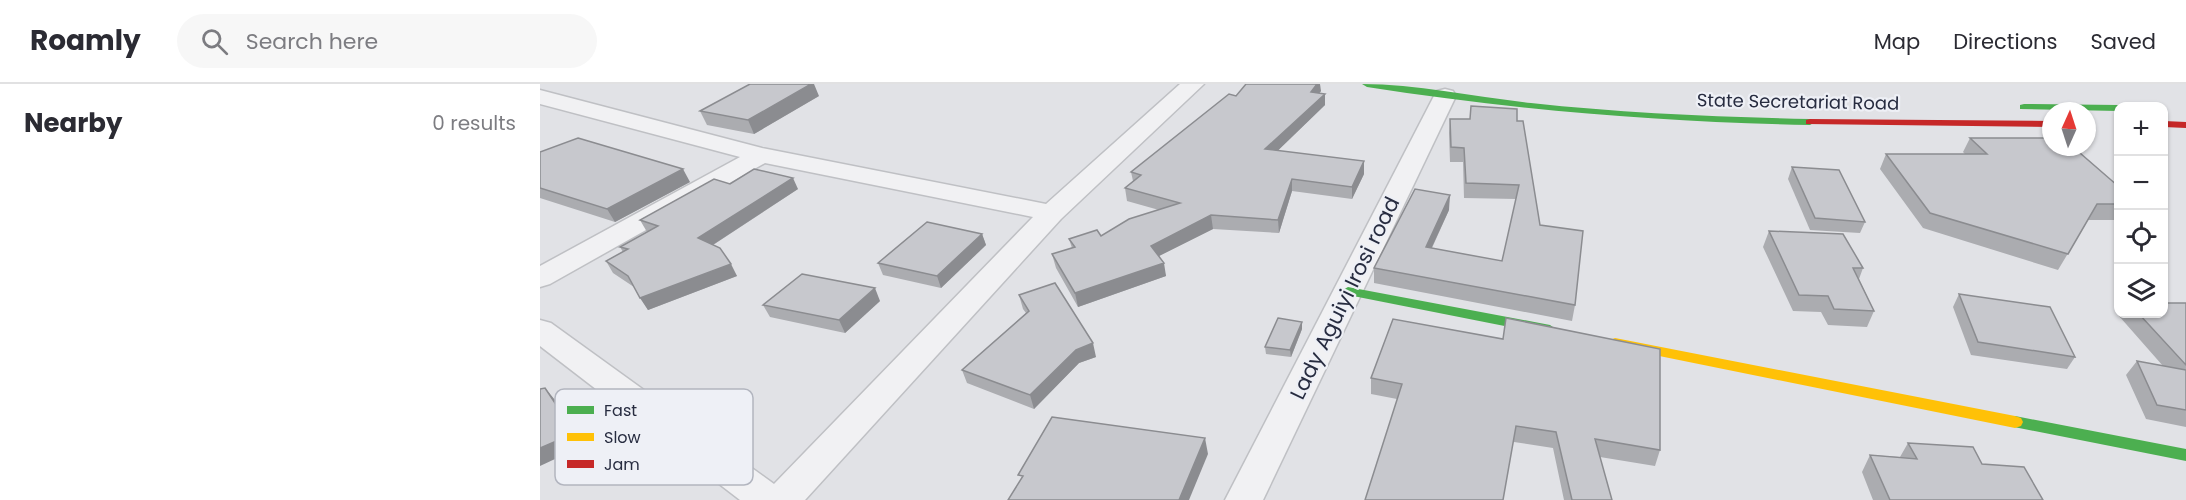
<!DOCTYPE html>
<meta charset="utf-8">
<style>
:root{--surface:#fff;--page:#f7f7f7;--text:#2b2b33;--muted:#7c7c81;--line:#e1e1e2}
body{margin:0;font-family:Poppins,sans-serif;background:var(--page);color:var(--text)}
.controls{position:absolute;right:18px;top:18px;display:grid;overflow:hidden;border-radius:12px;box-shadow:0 2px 4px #0004}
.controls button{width:54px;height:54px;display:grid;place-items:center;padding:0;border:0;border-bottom:2px solid var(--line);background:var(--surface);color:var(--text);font:30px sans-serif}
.compass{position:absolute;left:1502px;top:18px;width:54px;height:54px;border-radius:50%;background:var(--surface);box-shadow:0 2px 4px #0004;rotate:3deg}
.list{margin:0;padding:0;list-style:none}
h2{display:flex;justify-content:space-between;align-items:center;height:78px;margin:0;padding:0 24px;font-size:26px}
h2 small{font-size:20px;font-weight:400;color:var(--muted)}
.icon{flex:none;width:33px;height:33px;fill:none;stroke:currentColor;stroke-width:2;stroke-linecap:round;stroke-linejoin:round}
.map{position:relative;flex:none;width:1646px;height:416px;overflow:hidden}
header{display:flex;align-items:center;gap:36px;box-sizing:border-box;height:84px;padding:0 30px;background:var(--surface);border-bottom:2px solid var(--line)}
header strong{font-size:28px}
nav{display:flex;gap:33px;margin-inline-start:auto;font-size:21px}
.search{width:420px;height:54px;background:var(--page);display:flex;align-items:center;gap:15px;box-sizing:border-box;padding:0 21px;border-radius:33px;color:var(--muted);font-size:22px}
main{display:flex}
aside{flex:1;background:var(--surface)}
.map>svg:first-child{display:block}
</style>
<header>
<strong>Roamly</strong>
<div class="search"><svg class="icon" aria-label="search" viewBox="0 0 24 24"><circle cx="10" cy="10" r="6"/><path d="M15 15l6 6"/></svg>Search here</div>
<nav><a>Map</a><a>Directions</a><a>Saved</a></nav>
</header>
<main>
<aside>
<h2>Nearby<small>0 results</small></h2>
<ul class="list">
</ul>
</aside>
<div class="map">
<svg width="1646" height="416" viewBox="0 0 1646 416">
<rect width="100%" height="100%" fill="#e1e2e6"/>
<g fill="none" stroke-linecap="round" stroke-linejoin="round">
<defs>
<g id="street">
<polygon points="640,0 664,0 521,135 265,416 200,416 0,262 0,236 11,239 234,400 493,133 225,79 10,200 0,203 0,182 200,73 0,20 0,6 222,64 506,120"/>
<polygon points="905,5 913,7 916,12 723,416 685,416 894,12 897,7"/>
</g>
</defs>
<use href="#street" stroke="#bfc0c4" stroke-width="3"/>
<use href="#street" fill="#f1f1f3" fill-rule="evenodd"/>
<g fill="#4caf50" fill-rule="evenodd">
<path d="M 822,0 C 878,0 935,13 991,19 C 1083,29 1177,33 1270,35 L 1275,38 L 1270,41 C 1121,38 974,26 827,3 Z"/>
<polygon points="1484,20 1578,21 1582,22 1578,22 1578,27 1480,25 1480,21"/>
<polygon points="808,203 1010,241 1017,246 1010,251 803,210 801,207"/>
<polygon points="1475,332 1646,365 1646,377 1469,342 1467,338 1469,334"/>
</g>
<polygon fill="#ffc107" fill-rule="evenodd" points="1075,254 1475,332 1481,334 1483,338 1481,342 1475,344 1070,262 1068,259 1070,256"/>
<g fill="#c62828" fill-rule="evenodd">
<polygon points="1270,35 1511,37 1511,43 1266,40 1266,36"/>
<polygon points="1624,37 1646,38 1646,44 1624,43"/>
</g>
</g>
<g fill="#abacb0">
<polygon points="781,7 779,9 785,10 785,21 737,67 824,77 824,90 812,115 752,107 739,149 673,145 619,172 626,192 538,223 516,184 512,170 532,164 529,155 561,152 619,126 587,117 585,104 593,97 591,88 696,12"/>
<polygon points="279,12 214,50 167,41 160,27"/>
<polygon points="910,35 977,37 1000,141 1035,221 1032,237 834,199 834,184 909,126 892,164 962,177 976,115 924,114 923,78 910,78 909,49"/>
<polygon points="1430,54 1578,120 1578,136 1548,136 1518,186 1383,144 1340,85 1346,70 1425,70 1423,68"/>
<polygon points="0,68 150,98 75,138 0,114"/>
<polygon points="1252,83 1325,138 1320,149 1270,146 1248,95"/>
<polygon points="190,100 258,105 173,161 197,192 108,226 94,203 73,189 66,177 83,168 80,163 107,148 100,136"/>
<polygon points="1229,147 1323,184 1319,195 1334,227 1327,243 1288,241 1281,228 1253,227 1223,163"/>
<polygon points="442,150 446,161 401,204 343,191 338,179"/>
<polygon points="1419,210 1535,273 1527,285 1431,271 1413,223"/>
<polygon points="479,211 556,273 539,279 494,325 427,299 422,286 486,229 483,225"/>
<polygon points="340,217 305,249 230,233 223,221"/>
<polygon points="1646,219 1646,343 1606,335 1586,291 1597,277 1623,282 1579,232 1580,230 1623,230"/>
<polygon points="853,235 1120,366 1115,382 1060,373 1072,416 1024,416 1013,364 974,358 857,315 831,310 831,294"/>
<polygon points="762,245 751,273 726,270 725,263"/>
<polygon points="1368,359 1442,380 1503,416 1333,416 1322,388 1330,371 1360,373"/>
</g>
<g fill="#8b8c90">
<polygon points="271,0 274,0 279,12 214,50 208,36"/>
<polygon points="777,0 780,0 781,7 771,20 771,8"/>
<polygon points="785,10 785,21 726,78 725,65"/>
<polygon points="824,77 824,90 812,115 812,103"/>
<polygon points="143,85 150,98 75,138 67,125"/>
<polygon points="253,94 258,105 165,166 158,154"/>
<polygon points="752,95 752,107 739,149 738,136"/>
<polygon points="910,111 909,126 885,178 886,163"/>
<polygon points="671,131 673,145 613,175 611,162"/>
<polygon points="442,150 446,161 401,204 397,192"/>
<polygon points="624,179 626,192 538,223 535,209"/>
<polygon points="191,180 197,192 108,226 100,214"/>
<polygon points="335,204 340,217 305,249 299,236"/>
<polygon points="762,238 762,245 751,273 750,266"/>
<polygon points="553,259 556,273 539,279 494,325 490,311 536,266"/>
<polygon points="5,304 15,316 45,361 0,382 0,364"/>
<polygon points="665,354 668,370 649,416 639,416"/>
</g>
<g fill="#c7c8cd" stroke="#8b8c90" stroke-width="1.5">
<polygon points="210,0 271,0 208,36 160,27"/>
<polygon points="706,0 777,0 771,8 785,10 725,65 824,77 812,103 752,95 738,136 671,131 611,162 624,179 535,209 512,170 535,163 529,155 557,146 561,152 589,135 640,119 585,104 601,91 591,88 689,10 696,12"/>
<polygon points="931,22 977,25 977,37 983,37 1000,141 1043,147 1035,221 834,184 875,105 910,111 886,163 962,177 979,101 926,99 924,64 911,63 910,35 930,35"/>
<polygon points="38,54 143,85 67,125 0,104 0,68"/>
<polygon points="1430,54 1511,54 1511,63 1533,63 1578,102 1578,120 1557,120 1528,170 1390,129 1346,70 1447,70"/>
<polygon points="1252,83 1299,86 1325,138 1275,134"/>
<polygon points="214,85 253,94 158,154 180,164 191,180 100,214 88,192 66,177 88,165 80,163 118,142 100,136 174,95 190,100"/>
<polygon points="387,138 442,150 397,192 338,179"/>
<polygon points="1229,147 1303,150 1323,184 1313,184 1334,227 1294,225 1288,212 1259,211"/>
<polygon points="262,190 335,204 299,236 223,221"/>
<polygon points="515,199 553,259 536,266 490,311 422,286 489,227 479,211"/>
<polygon points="1419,210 1510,223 1535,273 1438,258"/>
<polygon points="1623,219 1646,219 1646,281 1599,230 1623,230"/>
<polygon points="738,234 762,238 750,266 725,263"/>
<polygon points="966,234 1120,265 1120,366 1055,355 1072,416 1032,416 1016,348 976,342 963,416 825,416 862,300 831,294 853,235 963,255"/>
<polygon points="1597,277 1646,286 1646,326 1617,321"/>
<polygon points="5,304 35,349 0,364 0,305"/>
<polygon points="512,333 665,354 639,416 468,416 483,392 478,391"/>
<polygon points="1368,359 1433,363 1442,380 1484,383 1503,416 1350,416 1330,371 1377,375"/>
</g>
<g text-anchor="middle" stroke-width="4.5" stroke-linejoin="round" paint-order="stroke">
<g font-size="18" fill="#272c40" stroke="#eef0f6">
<text transform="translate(1258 18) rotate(1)" y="6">State Secretariat Road</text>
</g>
<g font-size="21" fill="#272c40" stroke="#eef0f6">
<text transform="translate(805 214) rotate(-64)" y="7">Lady Aguiyi Irosi road</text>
</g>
</g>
<rect x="15" y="305" width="198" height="96" rx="9" fill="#eef0f6" stroke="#b2b5bf" stroke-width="1.5"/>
<rect x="27" y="322" width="27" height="8" fill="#4caf50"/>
<rect x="27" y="349" width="27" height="8" fill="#ffc107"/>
<rect x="27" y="376" width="27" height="8" fill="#c62828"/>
<g font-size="16" fill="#272c40">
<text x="64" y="332">Fast</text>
<text x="64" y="359">Slow</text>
<text x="64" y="386">Jam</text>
</g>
</svg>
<div class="controls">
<button>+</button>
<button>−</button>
<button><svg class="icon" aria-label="locate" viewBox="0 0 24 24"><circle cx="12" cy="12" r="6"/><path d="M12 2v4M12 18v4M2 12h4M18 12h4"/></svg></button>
<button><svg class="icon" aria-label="layers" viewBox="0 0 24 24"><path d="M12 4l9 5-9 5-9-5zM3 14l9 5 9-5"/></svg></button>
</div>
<svg class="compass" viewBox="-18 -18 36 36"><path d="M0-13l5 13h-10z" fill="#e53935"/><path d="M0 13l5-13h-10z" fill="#7c7c81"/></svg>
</div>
</main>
